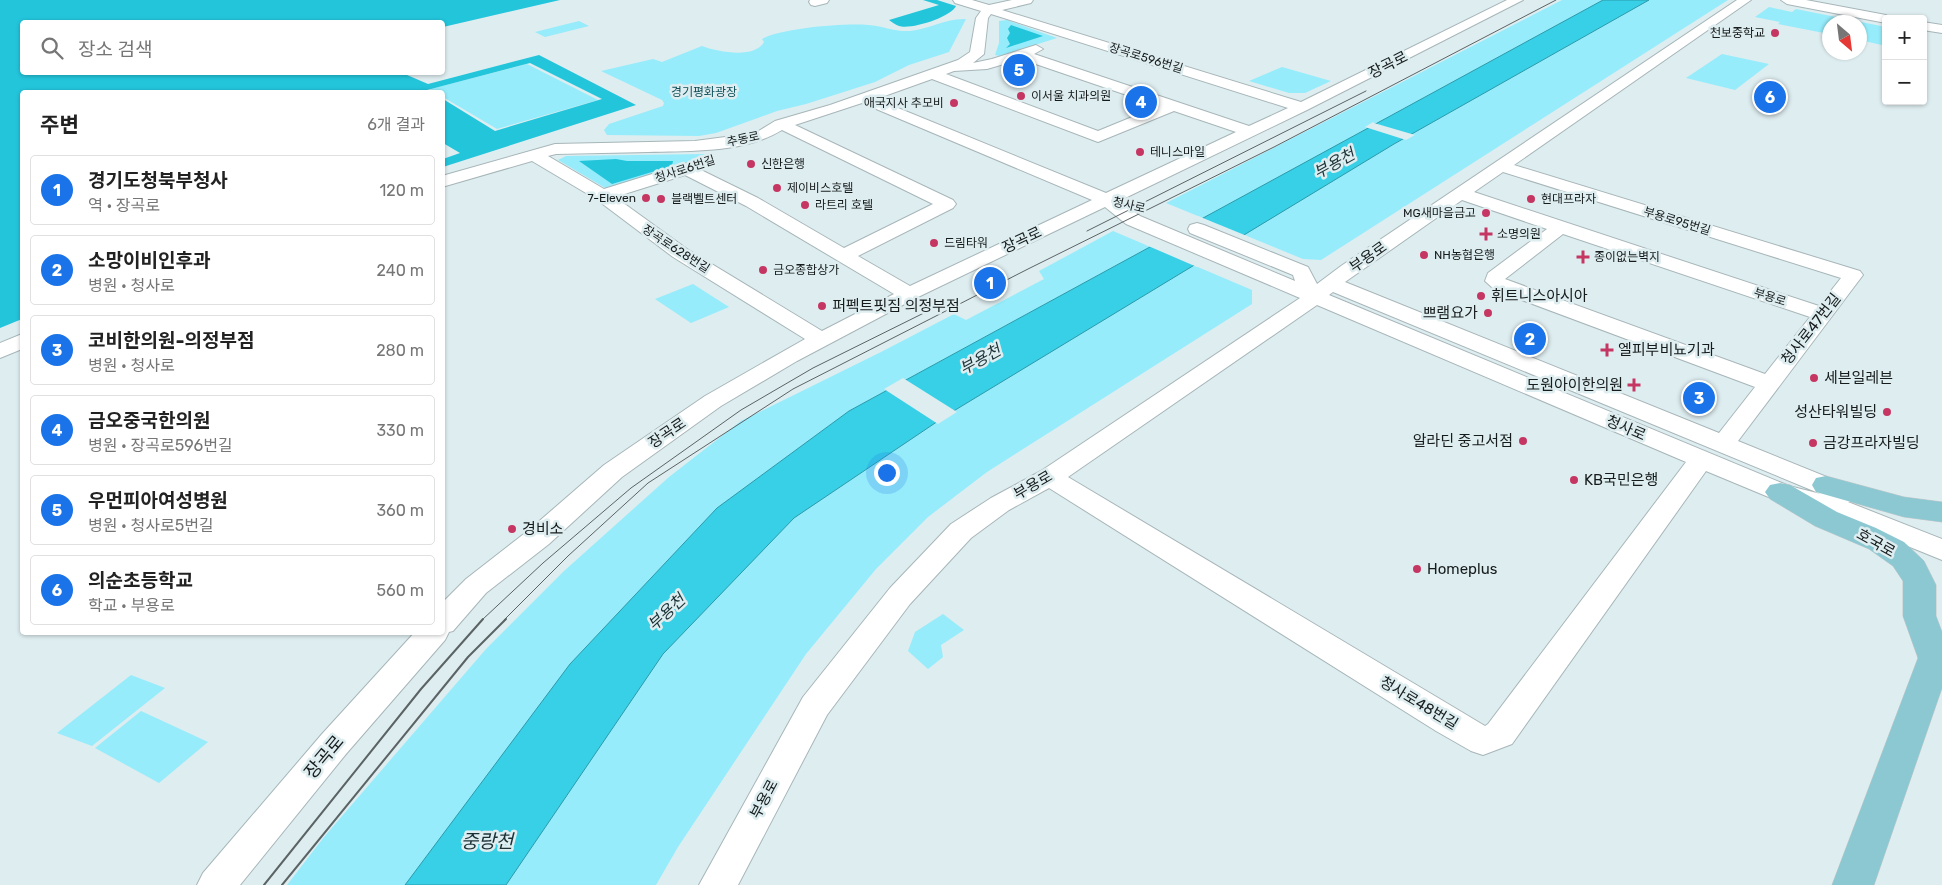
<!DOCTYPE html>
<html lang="ko">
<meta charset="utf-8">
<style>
:root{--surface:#fff;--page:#f2f2f2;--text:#222;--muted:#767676;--line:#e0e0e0;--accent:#1a73e8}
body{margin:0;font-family:Rubik,"Noto Sans KR",sans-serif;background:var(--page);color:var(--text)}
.controls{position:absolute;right:15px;top:15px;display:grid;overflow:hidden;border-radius:5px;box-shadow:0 1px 4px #0004}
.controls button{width:45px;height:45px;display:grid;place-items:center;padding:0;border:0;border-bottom:1px solid var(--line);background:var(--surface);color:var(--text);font:25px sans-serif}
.compass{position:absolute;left:1822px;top:15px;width:45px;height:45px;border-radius:50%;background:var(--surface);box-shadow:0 1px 4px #0004;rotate:152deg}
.you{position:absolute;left:886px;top:472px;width:18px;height:18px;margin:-12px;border:4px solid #fff;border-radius:50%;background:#1a73e8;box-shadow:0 0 0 8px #1a73e833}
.badge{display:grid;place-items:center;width:32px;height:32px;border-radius:50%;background:var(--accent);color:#fff;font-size:16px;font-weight:700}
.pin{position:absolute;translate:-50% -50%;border:2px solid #fff;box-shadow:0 1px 5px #0006}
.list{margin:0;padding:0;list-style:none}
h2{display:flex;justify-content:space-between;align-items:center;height:65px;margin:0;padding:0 20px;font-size:21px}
h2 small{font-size:16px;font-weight:400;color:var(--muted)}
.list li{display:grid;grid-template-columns:32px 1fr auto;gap:15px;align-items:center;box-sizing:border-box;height:70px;margin:0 10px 10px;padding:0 10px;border:1px solid var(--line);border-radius:5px}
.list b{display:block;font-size:19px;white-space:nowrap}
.list p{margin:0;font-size:16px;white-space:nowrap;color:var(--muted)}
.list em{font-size:16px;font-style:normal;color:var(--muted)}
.icon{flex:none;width:28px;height:28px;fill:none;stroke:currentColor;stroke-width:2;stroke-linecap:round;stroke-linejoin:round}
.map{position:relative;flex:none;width:1942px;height:885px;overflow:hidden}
.search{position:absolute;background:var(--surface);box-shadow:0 1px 4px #0004;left:20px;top:20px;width:425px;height:55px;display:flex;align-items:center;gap:12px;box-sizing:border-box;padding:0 18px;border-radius:5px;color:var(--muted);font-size:19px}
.panel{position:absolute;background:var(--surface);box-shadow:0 1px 4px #0004;left:20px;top:90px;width:425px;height:545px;border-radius:5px}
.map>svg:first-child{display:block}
</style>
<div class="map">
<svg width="1942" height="885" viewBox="0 0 1942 885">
<rect width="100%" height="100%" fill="#deedf0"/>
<g fill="#96ecfb">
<polygon points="1562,0 1728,0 1321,260 1303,259 1166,203"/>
<polygon points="1769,7 1792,12 1796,9 1886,27 1886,46 1860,40 1860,22 1830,22 1829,34 1778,24 1780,22 1755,17"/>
<path d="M 966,19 L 949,52 L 909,65 L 875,82 L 806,104 L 777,111 L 716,133 L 699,136 L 607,135 L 604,130 L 609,124 L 663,106 L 664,103 L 662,100 L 601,71 L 653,59 L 662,62 L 702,46 C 718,52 755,59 764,42 L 762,39 C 782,28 845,23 868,25 C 883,26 895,32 910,31 C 929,29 947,18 966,19 Z"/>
<polygon points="1007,20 1057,38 1000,56 995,55 999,43 999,21"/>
<polygon points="579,21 589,26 545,37 535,32"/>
<polygon points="1722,54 1769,64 1735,90 1686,78"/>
<polygon points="527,64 598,100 497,129 443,97 442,92 435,92 430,89"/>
<polygon points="1282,67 1331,81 1305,93 1289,93 1249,81"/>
<polygon points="705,154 706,158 618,189 607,189 558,160 566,156"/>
<polygon points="1113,231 1252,290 1252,304 987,472 928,517 876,569 806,654 678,847 656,885 287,885 324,837 486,649 564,571 669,477 741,421 883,351 954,314 966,320 1044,279 1039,271"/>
<polygon points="693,284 729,307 691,323 655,299"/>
<polygon points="943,614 964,630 941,645 943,657 928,669 908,651 915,632"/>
<polygon points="131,675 165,688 92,746 57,733"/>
<polygon points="141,711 208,742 159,783 95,748"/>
</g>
<g fill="#23c5db">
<polygon points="0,0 560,0 443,27 442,22 22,22 22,72 400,72 428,84 539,55 636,105 443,167 443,159 460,153 443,143 443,99 495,131 602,99 530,63 427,90 431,92 22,92 22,319 0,328"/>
<path d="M 923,0 L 937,0 L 956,6 C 951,17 911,30 899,26 C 896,25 892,22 889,20 L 939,5 Z"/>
<polygon points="1011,25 1043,36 1006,48 1010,44 1007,38 1010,33 1008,29"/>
<polygon points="616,159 627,161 673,161 672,166 612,184 579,161"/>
</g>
<polygon fill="#37d0e7" stroke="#2d9aaa" points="1603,0 1649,0 1394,144 947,415 794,518 663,654 506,885 405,885 570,664 717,508 849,411"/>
<g fill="#deedf0">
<polygon points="1373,122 1374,123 1415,135 1406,140 1365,127"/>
<polygon points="1198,216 1247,236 1197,267 1146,245"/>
<polygon points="903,378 957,412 938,424 884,389"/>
</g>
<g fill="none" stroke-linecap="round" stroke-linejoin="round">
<defs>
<g id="street">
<polygon points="810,0 829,0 827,3 815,6 811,5 809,2"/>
<path d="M 953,0 L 972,0 L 989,5 L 1012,0 L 1033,0 L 1031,3 L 1002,10 L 1301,102 L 1507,0 L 1523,0 L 1307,110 L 1123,199 L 1125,202 L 1124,204 L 1140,216 L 1295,281 L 1293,275 L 1190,233 L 1188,229 L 1190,225 L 1197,223 L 1204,225 L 1308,267 L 1317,284 L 1341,266 L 1737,0 L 1751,0 L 1514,165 L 1860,271 L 1863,275 L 1860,279 L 1738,441 L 1854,488 L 1858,494 L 1854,500 L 1848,502 L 1942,539 L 1942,560 L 1824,512 L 1771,498 L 1706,471 L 1512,744 L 1483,755 L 1471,751 L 1436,731 L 1049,488 L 1009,510 L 971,538 L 910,604 L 827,715 L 738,885 L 699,885 L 803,697 L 890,588 L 951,524 L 991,498 L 1041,471 L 1300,298 L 1126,224 L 1105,207 L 916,298 L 797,361 L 721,406 L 622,477 L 549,544 L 486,593 L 453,631 L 449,632 L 445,640 L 346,754 L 240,885 L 197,885 L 203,873 L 322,734 L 415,632 L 442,632 L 442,603 L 466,579 L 529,530 L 604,465 L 705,396 L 805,339 L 673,257 L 596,199 L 532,161 L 442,187 L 442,176 L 555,144 L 695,141 L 748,134 L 757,132 L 775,121 L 830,105 L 958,60 L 970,52 L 976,18 L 981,11 L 955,3 ZM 991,14 L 1288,108 L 1249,126 L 1034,54 L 1043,49 L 1036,45 L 992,59 L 973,63 L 984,54 L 988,18 ZM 1021,59 L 1159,106 L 1098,131 L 946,74 L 954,71 L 987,69 ZM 932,79 L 1098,142 L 1174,111 L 1236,132 L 1106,193 L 876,99 ZM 862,103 L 1092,200 L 910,286 L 858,256 L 953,208 L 956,204 L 953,200 L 795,125 ZM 782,130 L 933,204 L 844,248 L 758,198 L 701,170 L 708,165 L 706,161 L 694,161 L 604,189 L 548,156 L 556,154 C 587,153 617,153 648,152 C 690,151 745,153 782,130 ZM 1503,172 L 1841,278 L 1819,306 L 1474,192 ZM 685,175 L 746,206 L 894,294 L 822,331 L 687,249 L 615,197 ZM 1462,200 L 1547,229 L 1488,273 L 1485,281 L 1495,290 L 1755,387 L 1719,433 L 1345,282 ZM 1563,234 L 1810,317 L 1765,374 L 1505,279 ZM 1333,292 L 1821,494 L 1789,486 L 1329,295 ZM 1317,305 L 1686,462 L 1488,724 L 1485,726 L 1460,711 L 1068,477 Z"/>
<polygon points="1781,0 1806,0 1886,15 1892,19 1886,19 1886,23 1787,4"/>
<polygon points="1923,22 1942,25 1942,33 1923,30"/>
<polygon points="22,334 22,349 0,358 0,343"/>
</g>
<g id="primary">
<polygon points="1826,476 1904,497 1942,502 1942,522 1904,517 1816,492 1812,485 1816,478"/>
<polygon points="1780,483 1790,485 1837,512 1876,528 1904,542 1924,561 1936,585 1936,616 1942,632 1942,688 1874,885 1832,885 1918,658 1903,616 1903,581 1893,566 1869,549 1815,526 1770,499 1765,492 1770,485"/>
</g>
</defs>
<use href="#street" stroke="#a7b6b9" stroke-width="2"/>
<use href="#primary" stroke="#c7c8c9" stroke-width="1"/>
<use href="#street" fill="#fff" fill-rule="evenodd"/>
<use href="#primary" fill="#8cc8d2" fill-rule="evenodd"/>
<g stroke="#5b6365" stroke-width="1">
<polyline points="1087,231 1366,91"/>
<polyline points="482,620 543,563 631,488 741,410 813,368 940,305"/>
<polyline points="504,620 568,556 648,483 793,389 1028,269 1274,147 1556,0"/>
</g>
<g stroke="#5b6365" stroke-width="2">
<polyline points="264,885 421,689 483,619"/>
<polyline points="282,885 468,657 506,619"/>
</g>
</g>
<g fill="#c53762" stroke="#deedf0" stroke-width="2">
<circle cx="1775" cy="33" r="5"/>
<circle cx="1021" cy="96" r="5"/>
<circle cx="954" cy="103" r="5"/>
<circle cx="1140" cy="152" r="5"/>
<circle cx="751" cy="164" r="5"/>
<circle cx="777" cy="188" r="5"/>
<circle cx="646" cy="198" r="5"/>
<circle cx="661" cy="199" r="5"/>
<circle cx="1531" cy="199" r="5"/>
<circle cx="805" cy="205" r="5"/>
<circle cx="1486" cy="213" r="5"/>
<path d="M1483.5 226.5h5v5h5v5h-5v5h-5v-5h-5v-5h5z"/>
<circle cx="934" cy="243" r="5"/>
<circle cx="1424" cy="255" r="5"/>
<path d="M1580.5 249.5h5v5h5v5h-5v5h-5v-5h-5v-5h5z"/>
<circle cx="763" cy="270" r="5"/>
<circle cx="1481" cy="296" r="5"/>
<circle cx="822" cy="306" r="5"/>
<circle cx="1488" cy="313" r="5"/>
<path d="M1604.5 342.5h5v5h5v5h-5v5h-5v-5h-5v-5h5z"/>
<circle cx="1814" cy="378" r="5"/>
<path d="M1631.5 377.5h5v5h5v5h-5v5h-5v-5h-5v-5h5z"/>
<circle cx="1887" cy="412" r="5"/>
<circle cx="1523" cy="441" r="5"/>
<circle cx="1813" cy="443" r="5"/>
<circle cx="1574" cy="480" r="5"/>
<circle cx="512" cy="529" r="5"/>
<circle cx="1417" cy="569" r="5"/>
</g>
<g text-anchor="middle" stroke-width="5" stroke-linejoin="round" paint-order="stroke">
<g font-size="12" fill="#161b1c" stroke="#deedf0" text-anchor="start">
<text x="1765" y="37" text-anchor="end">천보중학교</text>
<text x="1031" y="100">이서울 치과의원</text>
<text x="944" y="107" text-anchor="end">애국지사 추모비</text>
<text x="1150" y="156">테니스마일</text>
<text x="761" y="168">신한은행</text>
<text x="787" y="192">제이비스호텔</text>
<text x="636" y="202" text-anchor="end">7-Eleven</text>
<text x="671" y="203">블랙벨트센터</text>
<text x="1541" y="203">현대프라자</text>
<text x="815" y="209">라트리 호텔</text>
<text x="1476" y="217" text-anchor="end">MG새마을금고</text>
<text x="1497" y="238">소명의원</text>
<text x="944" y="247">드림타워</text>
<text x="1434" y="259">NH농협은행</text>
<text x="1594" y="261">종이없는벽지</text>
<text x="773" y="274">금오종합상가</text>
</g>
<g font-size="12" fill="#161b1c" stroke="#deedf0">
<text transform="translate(1146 58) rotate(17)" y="4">장곡로596번길</text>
<text transform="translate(743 139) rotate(-12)" y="4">추동로</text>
<text transform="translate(685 169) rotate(-18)" y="4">청사로6번길</text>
<text transform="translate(1129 205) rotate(13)" y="4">청사로</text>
<text transform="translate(1677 221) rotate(17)" y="4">부용로95번길</text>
<text transform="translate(676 249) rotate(33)" y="4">장곡로628번길</text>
<text transform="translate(1770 297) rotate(18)" y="4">부용로</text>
</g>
<g font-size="12" fill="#12515a" stroke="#deedf0">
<text x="704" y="96">경기평화광장</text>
</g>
<g font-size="15" fill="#161b1c" stroke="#deedf0">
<text transform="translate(1388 65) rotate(-27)" y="5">장곡로</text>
<text transform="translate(1022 240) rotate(-25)" y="5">장곡로</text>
<text transform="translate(1368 257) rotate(-35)" y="5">부용로</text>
<text transform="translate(1811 329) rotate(-52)" y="5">청사로47번길</text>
<text transform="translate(1626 428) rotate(23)" y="5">청사로</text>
<text transform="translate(667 433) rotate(-34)" y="5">장곡로</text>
<text transform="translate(1033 485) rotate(-30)" y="5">부용로</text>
<text transform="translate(1876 543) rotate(29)" y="5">호국로</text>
<text transform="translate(1419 703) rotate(31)" y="5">청사로48번길</text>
<text transform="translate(764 799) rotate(-62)" y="5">부용로</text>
</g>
<g font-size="15" fill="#161b1c" stroke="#deedf0" text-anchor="start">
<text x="1491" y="301">휘트니스아시아</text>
<text x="832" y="311">퍼펙트핏짐 의정부점</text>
<text x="1478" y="318" text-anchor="end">쁘램요가</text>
<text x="1618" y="355">엘피부비뇨기과</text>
<text x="1824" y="383">세븐일레븐</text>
<text x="1623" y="390" text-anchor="end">도원아이한의원</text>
<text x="1877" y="417" text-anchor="end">성산타워빌딩</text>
<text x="1513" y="446" text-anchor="end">알라딘 중고서점</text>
<text x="1823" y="448">금강프라자빌딩</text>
<text x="1584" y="485">KB국민은행</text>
<text x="522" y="534">경비소</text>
<text x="1427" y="574">Homeplus</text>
</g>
<g font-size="16" font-style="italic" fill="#193135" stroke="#deedf0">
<text transform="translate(1334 163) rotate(-29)" y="6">부용천</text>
<text transform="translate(980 359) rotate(-29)" y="6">부용천</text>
<text transform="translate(666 612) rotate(-43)" y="6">부용천</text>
</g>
<g font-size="18" fill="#161b1c" stroke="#deedf0">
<text transform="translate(324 757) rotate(-50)" y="6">장곡로</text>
</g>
<g font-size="19" font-style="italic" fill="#193135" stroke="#deedf0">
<text x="487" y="848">중랑천</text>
</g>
</g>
</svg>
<div class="controls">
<button>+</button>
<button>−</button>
</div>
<svg class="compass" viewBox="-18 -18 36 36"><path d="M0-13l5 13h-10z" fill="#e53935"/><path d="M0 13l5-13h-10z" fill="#767676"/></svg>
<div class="you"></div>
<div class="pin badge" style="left:990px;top:283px">1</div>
<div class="pin badge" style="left:1530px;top:339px">2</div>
<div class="pin badge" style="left:1699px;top:398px">3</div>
<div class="pin badge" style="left:1141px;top:102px">4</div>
<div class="pin badge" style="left:1019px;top:70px">5</div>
<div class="pin badge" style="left:1770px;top:97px">6</div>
<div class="search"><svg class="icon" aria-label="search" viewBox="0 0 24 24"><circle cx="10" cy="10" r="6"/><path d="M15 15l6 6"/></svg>장소 검색</div>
<section class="panel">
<h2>주변<small>6개 결과</small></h2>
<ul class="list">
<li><span class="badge">1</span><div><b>경기도청북부청사</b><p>역 · 장곡로</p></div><em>120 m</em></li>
<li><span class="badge">2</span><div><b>소망이비인후과</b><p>병원 · 청사로</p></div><em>240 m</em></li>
<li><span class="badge">3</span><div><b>코비한의원-의정부점</b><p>병원 · 청사로</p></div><em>280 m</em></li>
<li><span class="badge">4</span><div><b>금오중국한의원</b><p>병원 · 장곡로596번길</p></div><em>330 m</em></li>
<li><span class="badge">5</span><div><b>우먼피아여성병원</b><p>병원 · 청사로5번길</p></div><em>360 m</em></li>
<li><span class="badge">6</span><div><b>의순초등학교</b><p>학교 · 부용로</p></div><em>560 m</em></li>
</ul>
</section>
</div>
